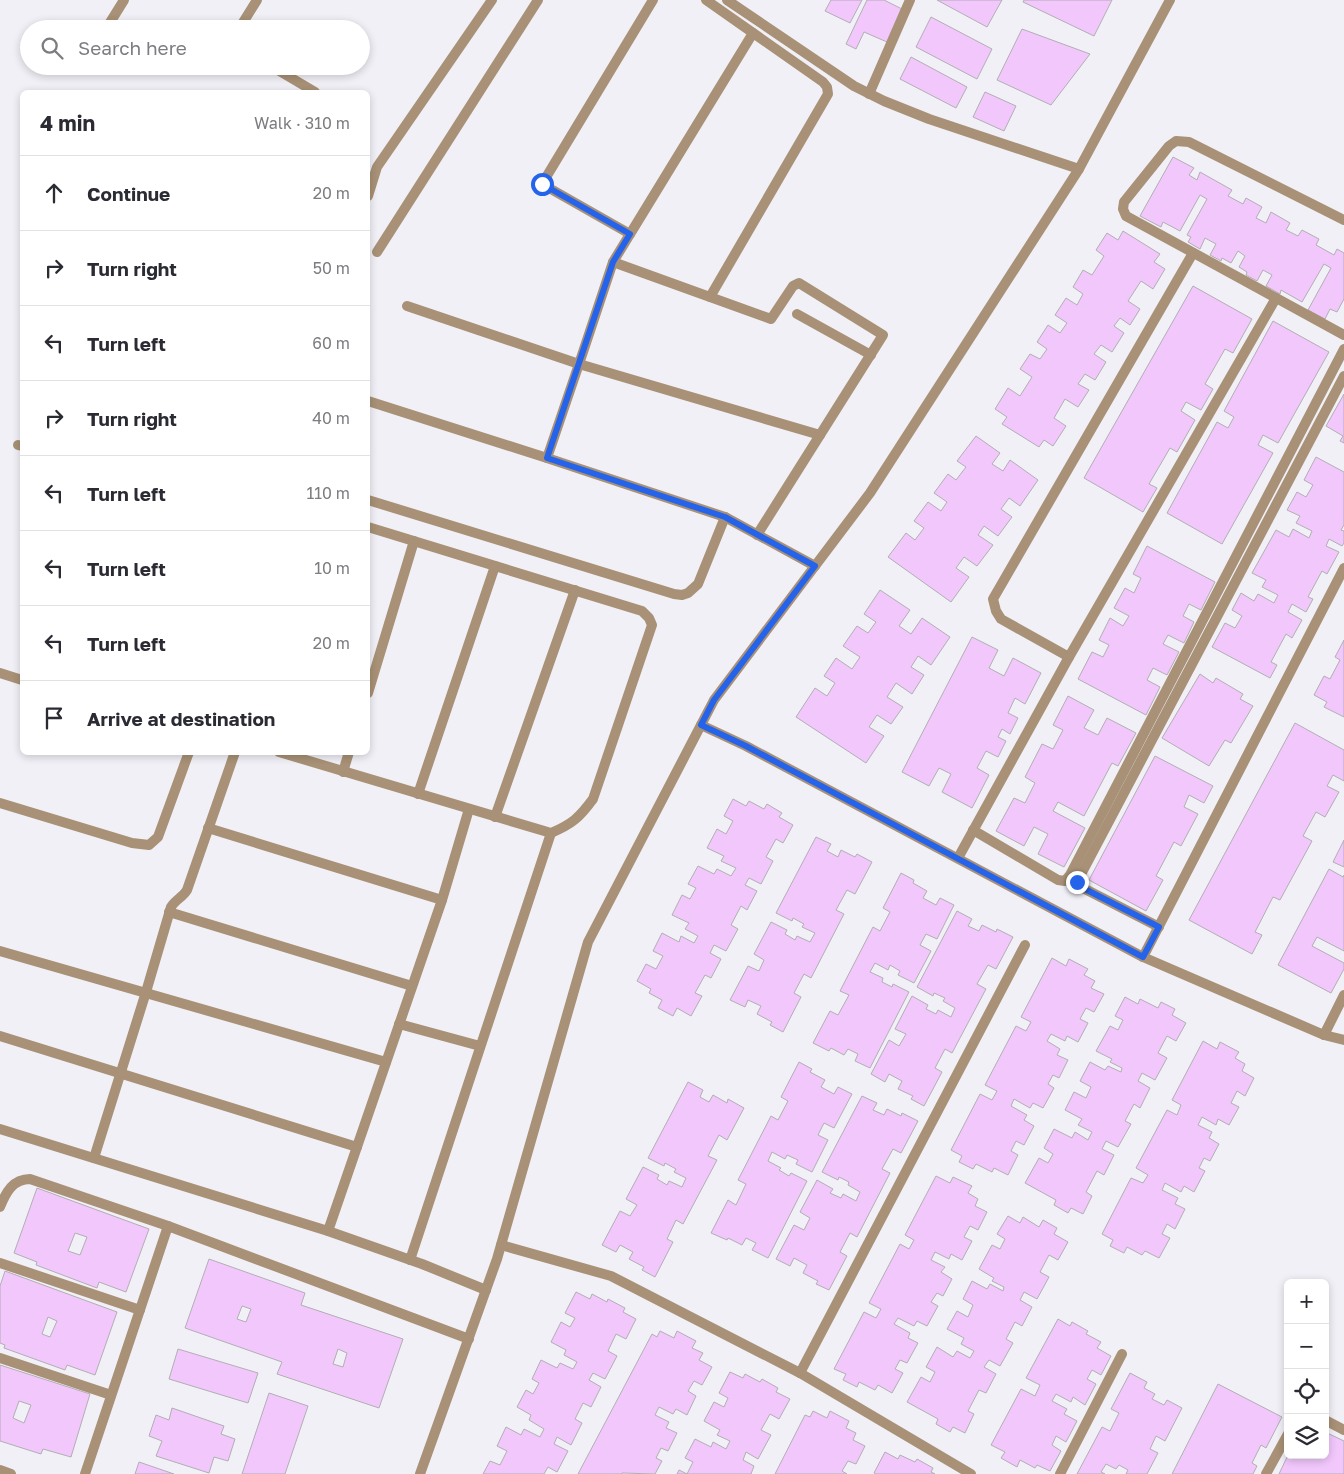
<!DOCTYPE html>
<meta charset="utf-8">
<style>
:root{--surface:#fff;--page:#f2f2f3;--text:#2b2b33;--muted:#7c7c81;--line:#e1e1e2}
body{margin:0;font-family:"Golos Text",sans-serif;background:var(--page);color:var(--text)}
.controls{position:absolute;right:15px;bottom:15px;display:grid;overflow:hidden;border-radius:8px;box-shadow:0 2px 8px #0003}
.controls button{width:45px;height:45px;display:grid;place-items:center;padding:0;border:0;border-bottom:1px solid var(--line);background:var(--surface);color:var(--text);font:25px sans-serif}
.stop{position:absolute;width:15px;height:15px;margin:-11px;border:4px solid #2563eb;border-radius:50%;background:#fff}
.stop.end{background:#2563eb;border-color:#fff;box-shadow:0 1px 5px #0008}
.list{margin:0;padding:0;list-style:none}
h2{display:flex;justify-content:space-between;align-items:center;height:65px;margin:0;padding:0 20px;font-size:21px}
h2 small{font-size:16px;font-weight:400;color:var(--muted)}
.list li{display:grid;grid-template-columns:32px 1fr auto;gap:15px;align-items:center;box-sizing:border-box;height:75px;padding:0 20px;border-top:1px solid var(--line)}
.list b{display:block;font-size:19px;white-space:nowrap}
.list em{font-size:16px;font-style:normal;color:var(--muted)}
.icon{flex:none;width:28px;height:28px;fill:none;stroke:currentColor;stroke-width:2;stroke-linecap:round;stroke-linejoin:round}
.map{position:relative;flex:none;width:1344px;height:1474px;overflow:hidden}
.search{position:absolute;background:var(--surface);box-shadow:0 2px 8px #0003;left:20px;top:20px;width:350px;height:55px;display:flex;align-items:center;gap:12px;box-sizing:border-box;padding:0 18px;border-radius:28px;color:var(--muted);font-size:19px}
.panel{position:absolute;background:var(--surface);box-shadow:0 2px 8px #0003;left:20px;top:90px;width:350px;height:665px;border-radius:8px}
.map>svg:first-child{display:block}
</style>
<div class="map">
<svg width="1344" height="1474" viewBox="0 0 1344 1474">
<rect width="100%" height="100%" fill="#f1f0f7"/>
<g fill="#f1c7fc" stroke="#b2aeb3" fill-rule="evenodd">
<polygon points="831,0 862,0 850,23 825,11"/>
<polygon points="867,0 884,0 902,9 887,42 864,32 856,49 846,44"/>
<polygon points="937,0 1002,0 987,27"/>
<polygon points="1024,0 1112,0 1094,36 1023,2"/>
<polygon points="931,17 992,49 977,79 916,47"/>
<polygon points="1022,29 1090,54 1051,105 997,80"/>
<polygon points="911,57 967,87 956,108 900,79"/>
<polygon points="985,92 1016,106 1004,131 973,117"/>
<polygon points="1173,157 1194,168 1189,175 1197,180 1200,172 1232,190 1228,196 1243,204 1246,198 1262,207 1256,218 1266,223 1271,212 1290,223 1286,230 1298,236 1302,230 1319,239 1316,245 1334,255 1337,249 1344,253 1344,299 1337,312 1330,309 1325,319 1308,310 1331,268 1324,264 1302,302 1281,290 1280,294 1266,286 1272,275 1263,270 1257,281 1246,275 1247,272 1239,267 1245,256 1238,251 1231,263 1222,258 1221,261 1210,255 1216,244 1205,238 1200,249 1188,242 1191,237 1187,235 1207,199 1200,195 1180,231 1163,222 1161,227 1140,216"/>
<polygon points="1123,231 1160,254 1154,262 1165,269 1153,289 1141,281 1128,301 1140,309 1130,325 1120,318 1114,326 1124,333 1112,352 1101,345 1094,354 1106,362 1095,380 1085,374 1078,384 1089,390 1078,407 1065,399 1054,418 1066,426 1053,446 1044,440 1039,447 1002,424 1007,417 995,409 1008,388 1020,396 1032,377 1020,369 1030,354 1040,359 1047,349 1037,342 1048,325 1060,333 1067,323 1055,315 1066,298 1077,305 1083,294 1073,287 1083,270 1092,275 1104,256 1096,250 1107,233 1118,240"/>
<polygon points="1193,286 1252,319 1233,353 1225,349 1205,384 1213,389 1201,410 1186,402 1181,411 1195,420 1177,452 1170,448 1149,484 1157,488 1143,512 1084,478"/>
<polygon points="1273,321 1329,352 1278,443 1263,435 1258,445 1273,453 1222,544 1167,513 1217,422 1228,428 1234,417 1224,411"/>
<polygon points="1344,394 1344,443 1340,441 1343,436 1326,426"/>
<polygon points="976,436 1000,453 992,464 1003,471 1010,460 1038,480 1020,506 1009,498 1001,509 1012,517 998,536 984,526 978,535 993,545 977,566 964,557 956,568 969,577 951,602 888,557 906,533 915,540 924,528 914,521 928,502 941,511 947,502 934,493 948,474 956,480 966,467 957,461"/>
<polygon points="1316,457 1344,472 1344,525 1341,530 1344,531 1344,543 1342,546 1329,539 1326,546 1339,552 1327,574 1322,571 1308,597 1313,599 1306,612 1292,604 1288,612 1302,620 1292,638 1286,634 1271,662 1277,665 1270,678 1212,647 1225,623 1235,628 1242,616 1232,610 1241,593 1254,601 1258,594 1274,603 1278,595 1262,587 1266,580 1252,573 1276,530 1289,537 1293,529 1309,538 1312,531 1296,523 1300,516 1287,510 1297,492 1306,497 1313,485 1304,480"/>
<polygon points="1147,546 1215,582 1201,610 1189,604 1183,616 1194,622 1184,643 1168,635 1163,644 1179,652 1167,675 1153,668 1147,680 1160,687 1146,715 1078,679 1092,652 1103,657 1109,645 1099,640 1110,618 1123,626 1129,616 1114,608 1125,588 1134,593 1141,578 1133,574"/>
<polygon points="880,590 910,610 899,626 911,634 922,618 950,637 931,665 918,656 911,667 924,675 912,694 896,683 887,697 903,707 891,724 877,715 869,727 884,736 866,763 796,717 815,688 827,696 835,683 824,676 836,658 852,669 860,657 843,646 857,626 868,633 876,622 864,614"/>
<polygon points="972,637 998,650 989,668 1004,676 1013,658 1041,673 1025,704 1015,698 1008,713 1018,718 1010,734 1002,729 998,737 1006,741 998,757 986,751 977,768 989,775 972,808 942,792 951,774 939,768 929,786 902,772"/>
<polygon points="1344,640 1344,717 1324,707 1327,702 1314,695 1324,676 1330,679 1340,660 1335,657"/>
<polygon points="1200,674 1213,683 1216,678 1243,694 1240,699 1253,706 1231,743 1225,740 1209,766 1162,738"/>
<polygon points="1068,696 1094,710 1084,728 1098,735 1107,718 1136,733 1118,766 1112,763 1084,816 1058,802 1053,811 1085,828 1064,867 1038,854 1048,834 1034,827 1024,846 996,831 1014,798 1025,803 1035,783 1025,777 1042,744 1053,749 1063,730 1053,725"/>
<polygon points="1295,723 1344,750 1344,781 1333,775 1327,786 1339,792 1325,817 1316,812 1303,836 1312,841 1280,900 1273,897 1255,932 1262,935 1252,954 1189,920"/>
<polygon points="1155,756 1213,786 1204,803 1189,795 1184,807 1198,814 1181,846 1174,842 1156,876 1163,880 1146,911 1089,880"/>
<polygon points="733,799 746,806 749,801 764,809 767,804 782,813 779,817 793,825 783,843 776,839 766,857 773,861 761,884 749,878 745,885 757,891 747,910 741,906 731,925 738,929 726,951 714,945 710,953 721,959 711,978 705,975 695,993 702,996 691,1016 677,1008 673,1016 658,1008 662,1000 649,993 651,989 637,981 646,964 656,969 663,956 653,951 662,933 679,942 681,936 694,943 698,936 685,929 689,923 672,915 682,895 690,899 696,888 688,884 698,866 714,874 717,869 731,876 736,868 721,861 724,856 707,848 717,829 726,834 733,821 724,816"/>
<polygon points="816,837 831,844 827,851 838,857 841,850 855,857 857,854 872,862 855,894 847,890 836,910 844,914 811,978 804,974 794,993 801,997 783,1032 770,1025 772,1022 757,1014 761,1006 748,1000 745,1007 730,1000 748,966 759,971 764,960 754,954 771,922 787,930 785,934 795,940 797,936 810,942 815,933 802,927 804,924 793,918 792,921 776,913"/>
<polygon points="1344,840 1344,867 1333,862"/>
<polygon points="1329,869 1343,877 1344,875 1344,951 1317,937 1312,946 1344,963 1344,969 1331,993 1278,965"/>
<polygon points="901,873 914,880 913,883 927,891 923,898 936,905 940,898 954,905 937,939 926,934 920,945 931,951 914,983 898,975 900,971 890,965 888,970 875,963 870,972 883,978 882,982 892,987 893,984 909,992 870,1068 855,1061 858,1054 848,1049 844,1055 831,1048 829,1051 813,1043 830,1011 838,1015 849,995 840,991 873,927 880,931 890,912 883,908"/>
<polygon points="957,911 972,919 968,926 979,931 982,925 996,932 997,929 1013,937 996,969 988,965 977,984 986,989 952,1053 945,1049 935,1068 942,1072 924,1106 911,1099 913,1096 898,1089 902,1081 889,1074 885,1082 871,1074 889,1040 899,1046 906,1034 895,1029 912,996 928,1005 926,1009 936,1014 938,1010 951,1017 955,1008 943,1001 945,998 934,993 933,996 917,987"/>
<polygon points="1052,958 1066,966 1069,959 1088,969 1084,975 1095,981 1091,988 1104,994 1094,1012 1086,1008 1080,1019 1088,1023 1078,1042 1067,1036 1065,1041 1051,1034 1047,1041 1060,1049 1057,1055 1068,1060 1059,1078 1053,1075 1048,1084 1054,1088 1043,1108 1033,1103 1030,1108 1014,1099 1011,1106 1027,1115 1024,1120 1034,1126 1024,1145 1016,1141 1011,1151 1018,1155 1008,1175 994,1168 992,1172 976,1164 973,1169 959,1162 962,1156 951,1150 980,1094 992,1100 997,1091 985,1085 1016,1026 1026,1031 1031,1022 1021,1017"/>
<polygon points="1125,997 1138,1004 1140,999 1158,1008 1161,1002 1175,1009 1172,1015 1186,1023 1176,1041 1167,1036 1158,1053 1167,1058 1155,1080 1142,1073 1138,1081 1150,1088 1140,1108 1134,1104 1125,1121 1131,1124 1118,1147 1106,1141 1102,1149 1114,1155 1104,1175 1097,1171 1086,1192 1092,1196 1083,1214 1071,1208 1068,1213 1054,1205 1056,1200 1025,1183 1039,1158 1048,1163 1053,1154 1044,1148 1054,1129 1072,1138 1075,1132 1088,1140 1092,1132 1078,1125 1082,1119 1065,1110 1074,1092 1086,1098 1091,1087 1080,1081 1090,1062 1105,1070 1108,1066 1121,1072 1122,1068 1110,1062 1112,1059 1096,1051 1110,1026 1118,1030 1123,1020 1115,1016"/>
<polygon points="1203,1041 1217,1049 1220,1042 1239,1052 1235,1058 1245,1064 1242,1071 1254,1078 1245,1096 1237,1091 1231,1103 1239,1107 1229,1125 1218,1119 1216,1125 1202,1117 1198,1125 1212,1132 1209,1138 1219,1144 1210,1161 1204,1158 1199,1168 1205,1171 1194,1192 1184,1186 1181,1192 1165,1183 1162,1190 1178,1198 1175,1204 1185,1209 1175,1229 1167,1224 1162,1234 1170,1238 1159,1258 1145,1251 1142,1255 1127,1247 1124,1253 1110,1246 1113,1240 1102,1234 1131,1178 1143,1183 1148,1175 1136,1168 1167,1110 1177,1115 1181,1105 1172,1100"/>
<polygon points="799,1062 812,1069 810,1072 825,1080 821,1087 834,1094 838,1087 852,1094 834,1128 824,1123 818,1135 828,1140 812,1172 796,1164 798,1160 787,1155 785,1159 772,1152 768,1161 781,1168 779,1170 789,1176 791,1173 807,1181 768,1258 752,1250 756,1243 746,1238 742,1245 728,1238 727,1240 711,1233 728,1200 736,1205 746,1184 738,1180 771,1116 778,1120 788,1101 781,1097"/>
<polygon points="688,1082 703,1090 700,1097 709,1102 713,1095 727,1103 728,1099 744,1108 727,1140 719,1135 708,1156 717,1160 683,1224 676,1220 667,1239 673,1242 655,1277 642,1270 644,1267 629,1259 633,1252 620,1245 616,1252 602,1245 620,1211 630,1216 637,1205 626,1199 643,1167 659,1175 657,1179 667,1185 669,1181 682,1187 686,1178 674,1172 676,1169 665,1163 664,1166 648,1158"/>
<polygon points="862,1096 877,1103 873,1110 884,1115 887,1109 901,1116 902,1113 918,1121 901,1153 893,1149 882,1169 890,1173 857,1237 850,1233 840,1252 847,1256 829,1290 816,1284 818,1281 803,1273 807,1265 794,1258 790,1266 776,1259 794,1225 804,1230 810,1218 800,1212 817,1180 833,1189 830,1193 841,1198 843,1194 856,1201 860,1192 848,1185 849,1182 839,1177 838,1180 822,1172"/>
<polygon points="936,1176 950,1183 953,1177 972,1186 968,1193 978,1199 975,1206 987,1212 978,1230 970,1226 964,1237 972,1241 962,1260 951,1254 949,1259 935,1252 931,1260 945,1267 941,1272 952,1279 943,1296 937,1293 931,1302 938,1306 927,1326 917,1321 914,1326 898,1318 894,1324 910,1333 908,1338 918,1343 907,1363 900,1360 895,1369 903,1373 892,1393 878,1385 875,1390 859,1382 857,1387 843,1380 846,1374 834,1369 864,1312 876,1318 881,1309 869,1303 900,1244 909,1249 914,1240 905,1235"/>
<path d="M 37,1188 L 149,1229 L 126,1292 L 99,1282 L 97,1288 L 36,1265 L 37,1262 L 14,1253 ZM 75,1233 L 87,1237 L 80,1255 L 68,1251 Z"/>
<polygon points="1008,1216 1020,1223 1023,1217 1039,1227 1043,1220 1057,1228 1054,1234 1068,1242 1058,1260 1049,1255 1040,1272 1049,1277 1037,1299 1024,1292 1020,1300 1032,1307 1022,1326 1015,1322 1006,1339 1013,1343 1000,1366 989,1360 984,1367 996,1374 986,1393 979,1390 968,1411 974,1414 965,1433 953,1427 950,1432 936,1424 938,1419 907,1402 921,1377 930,1382 935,1372 926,1367 937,1347 953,1357 957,1351 970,1358 974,1351 961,1344 964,1338 947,1329 957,1311 968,1317 973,1305 963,1299 972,1281 987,1289 990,1284 1003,1291 1004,1287 992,1281 994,1278 979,1269 992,1245 1000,1249 1005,1239 997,1234"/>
<path d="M 209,1259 L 305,1293 L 301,1305 L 403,1339 L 379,1408 L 277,1374 L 282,1362 L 185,1328 ZM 242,1306 L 251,1309 L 246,1322 L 237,1319 ZM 338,1349 L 347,1353 L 343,1367 L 333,1364 Z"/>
<path d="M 5,1271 L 117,1312 L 95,1375 L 67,1365 L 65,1370 L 4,1348 L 5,1345 L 0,1343 L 0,1286 ZM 48,1317 L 57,1321 L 50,1337 L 42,1334 Z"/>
<polygon points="576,1292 590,1299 592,1294 607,1302 608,1299 625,1308 623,1312 636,1319 626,1339 616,1334 608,1351 617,1356 605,1379 593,1373 589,1380 601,1387 591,1407 583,1403 575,1419 582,1423 571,1445 557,1437 554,1444 568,1451 557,1472 548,1467 544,1474 483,1474 490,1461 500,1465 507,1451 497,1446 506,1427 521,1435 524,1429 540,1437 544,1429 529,1420 531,1415 517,1407 526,1390 533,1394 539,1383 532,1379 541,1360 557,1368 560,1363 573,1369 577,1362 564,1355 566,1350 551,1342 561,1322 570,1327 575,1318 565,1313"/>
<polygon points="1058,1319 1070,1326 1072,1322 1088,1331 1086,1334 1101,1342 1097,1348 1111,1356 1101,1375 1092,1370 1087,1379 1096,1384 1085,1405 1073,1397 1071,1402 1056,1394 1052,1401 1067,1409 1064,1414 1077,1421 1066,1442 1056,1436 1052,1445 1061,1451 1050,1471 1037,1465 1035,1468 1020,1460 1017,1467 1001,1458 1005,1452 991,1445 1021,1389 1035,1396 1040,1385 1026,1378"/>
<polygon points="660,1331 674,1338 677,1331 696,1341 692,1348 703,1353 699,1360 712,1367 702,1385 694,1381 688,1391 696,1396 687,1415 676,1409 673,1414 659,1407 655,1415 669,1422 666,1428 677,1433 668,1451 661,1448 656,1458 662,1461 655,1474 622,1473 622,1474 578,1474 652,1334 657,1337"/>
<polygon points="178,1349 258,1373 248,1403 169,1379"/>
<path d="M 0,1365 L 90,1394 L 71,1457 L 43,1449 L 41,1454 L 0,1441 ZM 19,1401 L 31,1405 L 24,1423 L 13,1418 Z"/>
<polygon points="730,1372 743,1378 745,1374 760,1382 762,1379 778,1388 776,1392 790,1399 779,1419 770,1414 761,1430 771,1435 758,1459 746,1452 743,1460 754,1466 751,1474 677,1474 679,1470 687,1474 693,1462 685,1458 695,1439 711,1447 713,1442 726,1449 730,1441 717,1435 720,1430 704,1421 714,1402 724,1407 728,1398 719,1393"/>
<polygon points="1130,1373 1147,1382 1144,1388 1155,1394 1152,1399 1164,1405 1167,1400 1182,1408 1165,1441 1156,1436 1150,1449 1158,1453 1147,1474 1126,1474 1128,1470 1119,1465 1116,1469 1106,1464 1101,1472 1105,1474 1077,1474 1102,1427 1110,1431 1119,1413 1111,1409"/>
<polygon points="1218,1384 1282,1417 1266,1448 1261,1445 1252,1463 1257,1466 1253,1474 1172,1474"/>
<polygon points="269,1393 308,1406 285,1474 242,1474"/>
<polygon points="172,1408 224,1426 221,1434 235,1439 228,1461 214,1457 209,1473 156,1456 162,1441 149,1436 156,1415 169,1420"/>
<polygon points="813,1411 827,1418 830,1411 849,1421 846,1428 856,1433 853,1440 865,1446 856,1464 848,1461 842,1471 847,1474 775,1474 805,1415 810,1417"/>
<polygon points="1325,1432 1344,1441 1344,1474 1279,1474 1288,1455 1325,1455"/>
<polygon points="885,1452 898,1459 900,1455 915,1462 917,1459 933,1468 931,1472 935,1474 876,1474 874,1473"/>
<polygon points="139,1462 174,1474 135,1474"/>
</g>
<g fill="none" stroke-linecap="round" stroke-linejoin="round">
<g stroke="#a89176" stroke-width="10">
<polyline points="706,0 823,82 827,87 828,94 710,297"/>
<polyline points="727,0 854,86 884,101 929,119 1079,169"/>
<polyline points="106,29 124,0"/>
<polyline points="239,29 257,0"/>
<polyline points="271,66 315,92"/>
<polyline points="869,94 910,0"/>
<polyline points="368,196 377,167 492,0"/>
<polyline points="1344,220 1189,142 1176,141 1169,146 1124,202 1123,209 1126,216 1344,335"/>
<polyline points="630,234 542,184 653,0"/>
<polyline points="377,252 538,0"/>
<polyline points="613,262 753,33"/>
<polyline points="407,306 579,364 613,262 771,319 793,286 799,283 883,335 757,535"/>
<polyline points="797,314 871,355"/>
<polyline points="368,401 547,458"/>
<polyline points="18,445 22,446"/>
<polyline points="368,500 674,594 682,595 688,593 698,584 725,517"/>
<polyline points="815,566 725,517 547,458 579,364 820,435"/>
<polyline points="1069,657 1001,619 996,611 993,599 1193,253"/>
<polyline points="0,673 22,680"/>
<polyline points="368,693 414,541"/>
<polyline points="701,725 746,746 1143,957 1324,1035 1344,1040"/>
<path d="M 279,752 L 551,833 C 572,824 579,818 593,799 L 652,625 L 649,618 L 642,611 L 368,527"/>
<polyline points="343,772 349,752"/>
<polyline points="418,794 495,566"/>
<polyline points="0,803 132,843 149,845 158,837 189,752"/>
<polyline points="469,809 442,900 328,1231 422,1264 486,1290"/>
<polyline points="495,817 575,590"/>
<polyline points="208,828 442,900"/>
<polyline points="973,830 1058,880 1065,881 1070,875 1344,349"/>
<polyline points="958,858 1069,657 1276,298"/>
<polyline points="169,912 412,986"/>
<polyline points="1159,927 1083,888 1077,882 1344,376"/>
<polyline points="0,951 386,1062"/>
<polyline points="1143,957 1344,568"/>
<polyline points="399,1024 480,1046"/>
<polyline points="1324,1035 1344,995"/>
<polyline points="0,1036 357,1147"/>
<polyline points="0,1129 328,1231"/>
<path d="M 94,1158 L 146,992 L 171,907 C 175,900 183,897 187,890 L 235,752"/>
<path d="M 0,1207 C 6,1192 13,1179 30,1179 L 168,1226"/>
<polyline points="501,1245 611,1276 800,1373 971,1474"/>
<polyline points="410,1260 551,833"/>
<polyline points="0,1263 140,1310"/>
<polyline points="0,1358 111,1395"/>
<polyline points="800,1373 1025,945"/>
<polyline points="1325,1420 1344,1430"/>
<polyline points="0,1470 11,1474"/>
<polyline points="85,1474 168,1226 469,1339"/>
<polyline points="1060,1474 1122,1354"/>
<polyline points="1266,1474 1288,1434"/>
</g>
<polyline stroke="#a89176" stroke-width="10" points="420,1474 497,1259 588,942 714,700 870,493 1079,169 1170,0"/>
</g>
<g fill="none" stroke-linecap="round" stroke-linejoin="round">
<polyline stroke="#2563eb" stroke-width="6" points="542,184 630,234 613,262 547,458 725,517 815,566 714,700 701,725 746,746 1143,957 1159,927 1083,888 1077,882"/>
</g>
</svg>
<div class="controls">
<button>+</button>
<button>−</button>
<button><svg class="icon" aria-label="locate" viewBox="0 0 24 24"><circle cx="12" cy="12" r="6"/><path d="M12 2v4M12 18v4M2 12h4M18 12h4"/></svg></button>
<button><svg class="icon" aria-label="layers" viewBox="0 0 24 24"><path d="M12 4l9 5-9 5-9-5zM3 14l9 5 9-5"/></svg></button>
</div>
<div class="stop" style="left:542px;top:184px"></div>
<div class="stop end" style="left:1077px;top:882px"></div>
<div class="search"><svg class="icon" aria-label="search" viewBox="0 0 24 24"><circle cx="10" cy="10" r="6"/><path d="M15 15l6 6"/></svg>Search here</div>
<section class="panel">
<h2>4 min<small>Walk · 310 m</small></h2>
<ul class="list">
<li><svg class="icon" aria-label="ahead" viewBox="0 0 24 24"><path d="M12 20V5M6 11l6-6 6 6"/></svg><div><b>Continue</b></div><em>20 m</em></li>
<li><svg class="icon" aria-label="right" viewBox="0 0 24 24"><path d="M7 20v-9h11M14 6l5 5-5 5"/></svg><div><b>Turn right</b></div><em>50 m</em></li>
<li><svg class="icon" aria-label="left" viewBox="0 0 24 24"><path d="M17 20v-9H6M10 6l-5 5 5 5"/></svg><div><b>Turn left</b></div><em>60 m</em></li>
<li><svg class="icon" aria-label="right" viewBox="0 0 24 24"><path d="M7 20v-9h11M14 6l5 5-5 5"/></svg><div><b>Turn right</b></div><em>40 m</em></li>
<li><svg class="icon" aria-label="left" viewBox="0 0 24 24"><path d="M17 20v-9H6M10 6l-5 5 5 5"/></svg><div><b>Turn left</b></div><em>110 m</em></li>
<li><svg class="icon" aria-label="left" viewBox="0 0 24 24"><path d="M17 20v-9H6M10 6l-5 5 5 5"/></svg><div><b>Turn left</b></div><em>10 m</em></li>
<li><svg class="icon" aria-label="left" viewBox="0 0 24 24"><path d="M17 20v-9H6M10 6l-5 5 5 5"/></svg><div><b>Turn left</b></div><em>20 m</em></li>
<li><svg class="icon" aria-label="arrive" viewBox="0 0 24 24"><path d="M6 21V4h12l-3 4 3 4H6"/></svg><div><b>Arrive at destination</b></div></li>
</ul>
</section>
</div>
